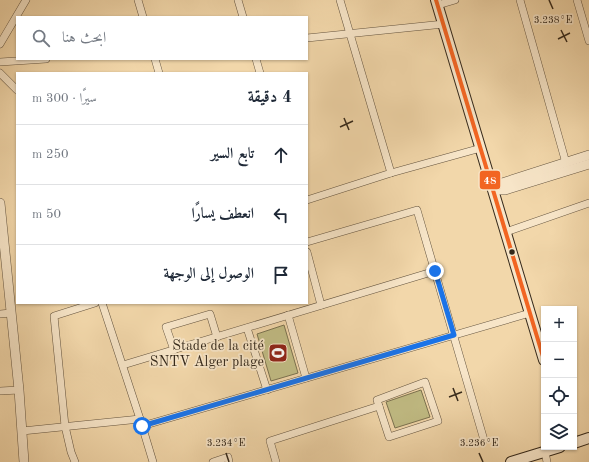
<!DOCTYPE html>
<html lang="ar">
<meta charset="utf-8">
<style>
:root{--surface:#fff;--page:#f6f6f7;--text:#1f2937;--muted:#747a83;--line:#e0e1e3}
body{margin:0;font-family:"Old Standard TT",Amiri,serif;background:var(--page);color:var(--text);direction:rtl}
.controls{position:absolute;right:12px;bottom:12px;display:grid;overflow:hidden;border-radius:0px;box-shadow:0 1px 3px #0004}
.controls button{width:36px;height:36px;display:grid;place-items:center;padding:0;border:0;border-bottom:1px solid var(--line);background:var(--surface);color:var(--text);font:20px sans-serif}
.stop{position:absolute;width:12px;height:12px;margin:-9px;border:3px solid #1a73e8;border-radius:50%;background:#fff}
.stop.end{background:#1a73e8;border-color:#fff;box-shadow:0 1px 4px #0008}
.list{margin:0;padding:0;list-style:none}
h2{display:flex;justify-content:space-between;align-items:center;height:52px;margin:0;padding:0 16px;font-size:17px}
h2 small{font-size:13px;font-weight:400;color:var(--muted)}
.list li{display:grid;grid-template-columns:26px 1fr auto;gap:12px;align-items:center;box-sizing:border-box;height:60px;padding:0 16px;border-top:1px solid var(--line)}
.list b{display:block;font-size:15px;white-space:nowrap}
.list em{font-size:13px;font-style:normal;color:var(--muted)}
.icon{flex:none;width:22px;height:22px;fill:none;stroke:currentColor;stroke-width:2;stroke-linecap:round;stroke-linejoin:round}
.map{position:relative;flex:none;width:589px;height:462px;overflow:hidden;direction:ltr}
.search{position:absolute;background:var(--surface);box-shadow:0 1px 3px #0004;left:16px;top:16px;width:292px;height:44px;display:flex;align-items:center;gap:10px;box-sizing:border-box;padding:0 14px;border-radius:0px;color:var(--muted);font-size:15px}
.panel{position:absolute;background:var(--surface);box-shadow:0 1px 3px #0004;left:16px;top:72px;width:292px;height:232px;border-radius:0px;direction:rtl}
.map>svg:first-child{display:block}
</style>
<div class="map">
<svg width="589" height="462" viewBox="0 0 589 462">
<rect width="100%" height="100%" fill="#f2d7aa"/>
<filter id="stains"><feTurbulence type="fractalNoise" baseFrequency=".005" numOctaves="4"/><feColorMatrix values="0 0 0 0 .2 0 0 0 0 .09 0 0 0 0 .02 0 0 0 .5 -.17"/></filter>
<radialGradient id="worn" r=".72"><stop offset=".6" stop-color="#630" stop-opacity="0"/><stop offset="1" stop-color="#630" stop-opacity=".3"/></radialGradient>
<g fill="#c1bc84" stroke="#7b7250">
<polygon points="284,325 298,373 271,381 257,334"/>
<polygon points="421,390 430,417 395,428 386,402"/>
</g>
<g fill="none" stroke-linecap="round" stroke-linejoin="round">
<defs>
<g id="minor">
<polyline points="138,0 143,17"/>
<polyline points="238,0 243,17"/>
<polyline points="340,0 391,173"/>
<polyline points="520,0 566,163"/>
<polyline points="577,0 589,41"/>
<polyline points="438,5 455,0"/>
<polyline points="307,38 444,24"/>
<polyline points="0,44 26,0"/>
<polyline points="155,59 159,73"/>
<polyline points="256,59 260,73"/>
<polyline points="0,62 46,59"/>
<polyline points="0,73 17,90"/>
<polyline points="307,200 391,173 481,148"/>
<polyline points="506,232 589,203"/>
<polyline points="307,242 417,210 484,440"/>
<polyline points="307,252 321,305"/>
<polyline points="102,303 140,419 153,462"/>
<polyline points="0,314 11,313"/>
<polyline points="288,315 306,378"/>
<polyline points="247,328 267,390"/>
<polyline points="174,350 166,327 210,314 217,337"/>
<polyline points="123,365 435,271"/>
<polygon points="425,382 438,421 389,437 377,400"/>
<polyline points="0,391 19,390"/>
<polyline points="142,426 530,313"/>
<polyline points="22,431 140,419"/>
<polyline points="545,452 547,462"/>
<polyline points="75,462 71,452 65,426 54,316 95,303"/>
<polyline points="213,462 228,457 229,462"/>
<polyline points="276,462 270,441 379,406"/>
</g>
<g id="tertiary">
<polyline points="493,190 502,183 589,155"/>
<polyline points="493,190 505,190 589,164"/>
<polyline points="0,203 19,390 24,462"/>
</g>
<g id="secondary">
<polyline points="436,0 544,360"/>
<polyline points="574,443 589,438"/>
<polyline points="511,462 560,447"/>
</g>
</defs>
<use href="#minor" stroke="#64543f" stroke-width="8"/>
<use href="#tertiary" stroke="#64543f" stroke-width="10"/>
<use href="#secondary" stroke="#35291b" stroke-width="12"/>
<use href="#minor" stroke="#f7e5c8" stroke-width="7"/>
<use href="#tertiary" stroke="#f7e5c8" stroke-width="9"/>
<use href="#secondary" stroke="#f7e5c8" stroke-width="10"/>
<defs>
<polyline id="bus-1" points="436,0 544,360"/>
</defs>
<use href="#bus-1" stroke="#f7e5c8" stroke-width="7"/>
<use href="#bus-1" stroke="#f26522" stroke-width="4"/>
</g>
<g fill="none" stroke-linecap="round" stroke-linejoin="round">
<polyline stroke="#1a73e8" stroke-width="5" points="142,426 454,335 435,271"/>
</g>
<path fill="none" stroke="#35291b" stroke-width="1.5" d="M 549,0 L 553,9M 561,30 L 567,42M 558,39 L 570,33M 344,118 L 349,130M 340,127 L 353,121M 453,388 L 458,401M 449,397 L 462,392M 226,453 L 229,462M 479,453 L 483,462"/>
<defs>
<symbol id="stadium-square" viewBox="-11 -11 22 22"><rect x="-9" y="-9" width="18" height="18" rx="4" fill="#8f2418" stroke="#f7e5c8"/><path d="M0-5a6.5 5 0 1 0 0 10a6.5 5 0 1 0 0-10ZM-3.5-1.8h7v3.6h-7Z" fill="#fff"/></symbol>
</defs>
<g fill-rule="evenodd">
<use href="#stadium-square" x="267" y="342" width="22" height="22"/>
</g>
<circle fill="#35291b" stroke="#f7e5c8" stroke-width="1.5" cx="512" cy="252" r="3.5"/>
<g text-anchor="middle" stroke-width="3.5" stroke-linejoin="round" paint-order="stroke">
<g font-size="14" fill="#35291b" stroke="#f7e5c8" text-anchor="end">
<text x="264" y="350">Stade de la cité<tspan x="264" dy="16">SNTV Alger plage</tspan></text>
</g>
</g>
<g font-size="10" text-anchor="middle" fill="#35291b" stroke="#f7e5c8" stroke-width="3.5" stroke-linejoin="round" paint-order="stroke">
<text x="553" y="23">3.238°E</text>
<text x="226" y="446">3.234°E</text>
<text x="479" y="446">3.236°E</text>
</g>
<rect stroke="#f7e5c8" stroke-width="1.5" x="479" y="170" width="22" height="20" rx="4" fill="#f26522"/>
<g font-size="11" text-anchor="middle" font-weight="bold" fill="#fff">
<text x="490" y="184">48</text>
</g>
<rect width="100%" height="100%" filter="url(#stains)"/>
<rect width="100%" height="100%" fill="url(#worn)"/>
</svg>
<div class="controls">
<button>+</button>
<button>−</button>
<button><svg class="icon" aria-label="locate" viewBox="0 0 24 24"><circle cx="12" cy="12" r="6"/><path d="M12 2v4M12 18v4M2 12h4M18 12h4"/></svg></button>
<button><svg class="icon" aria-label="layers" viewBox="0 0 24 24"><path d="M12 4l9 5-9 5-9-5zM3 14l9 5 9-5"/></svg></button>
</div>
<div class="stop" style="left:142px;top:426px"></div>
<div class="stop end" style="left:435px;top:271px"></div>
<div class="search"><svg class="icon" aria-label="search" viewBox="0 0 24 24"><circle cx="10" cy="10" r="6"/><path d="M15 15l6 6"/></svg>ابحث هنا</div>
<section class="panel">
<h2>4 دقيقة<small>سيرًا · 300 m</small></h2>
<ul class="list">
<li><svg class="icon" aria-label="ahead" viewBox="0 0 24 24"><path d="M12 20V5M6 11l6-6 6 6"/></svg><div><b>تابع السير</b></div><em>250 m</em></li>
<li><svg class="icon" aria-label="left" viewBox="0 0 24 24"><path d="M17 20v-9H6M10 6l-5 5 5 5"/></svg><div><b>انعطف يسارًا</b></div><em>50 m</em></li>
<li><svg class="icon" aria-label="arrive" viewBox="0 0 24 24"><path d="M6 21V4h12l-3 4 3 4H6"/></svg><div><b>الوصول إلى الوجهة</b></div></li>
</ul>
</section>
</div>
